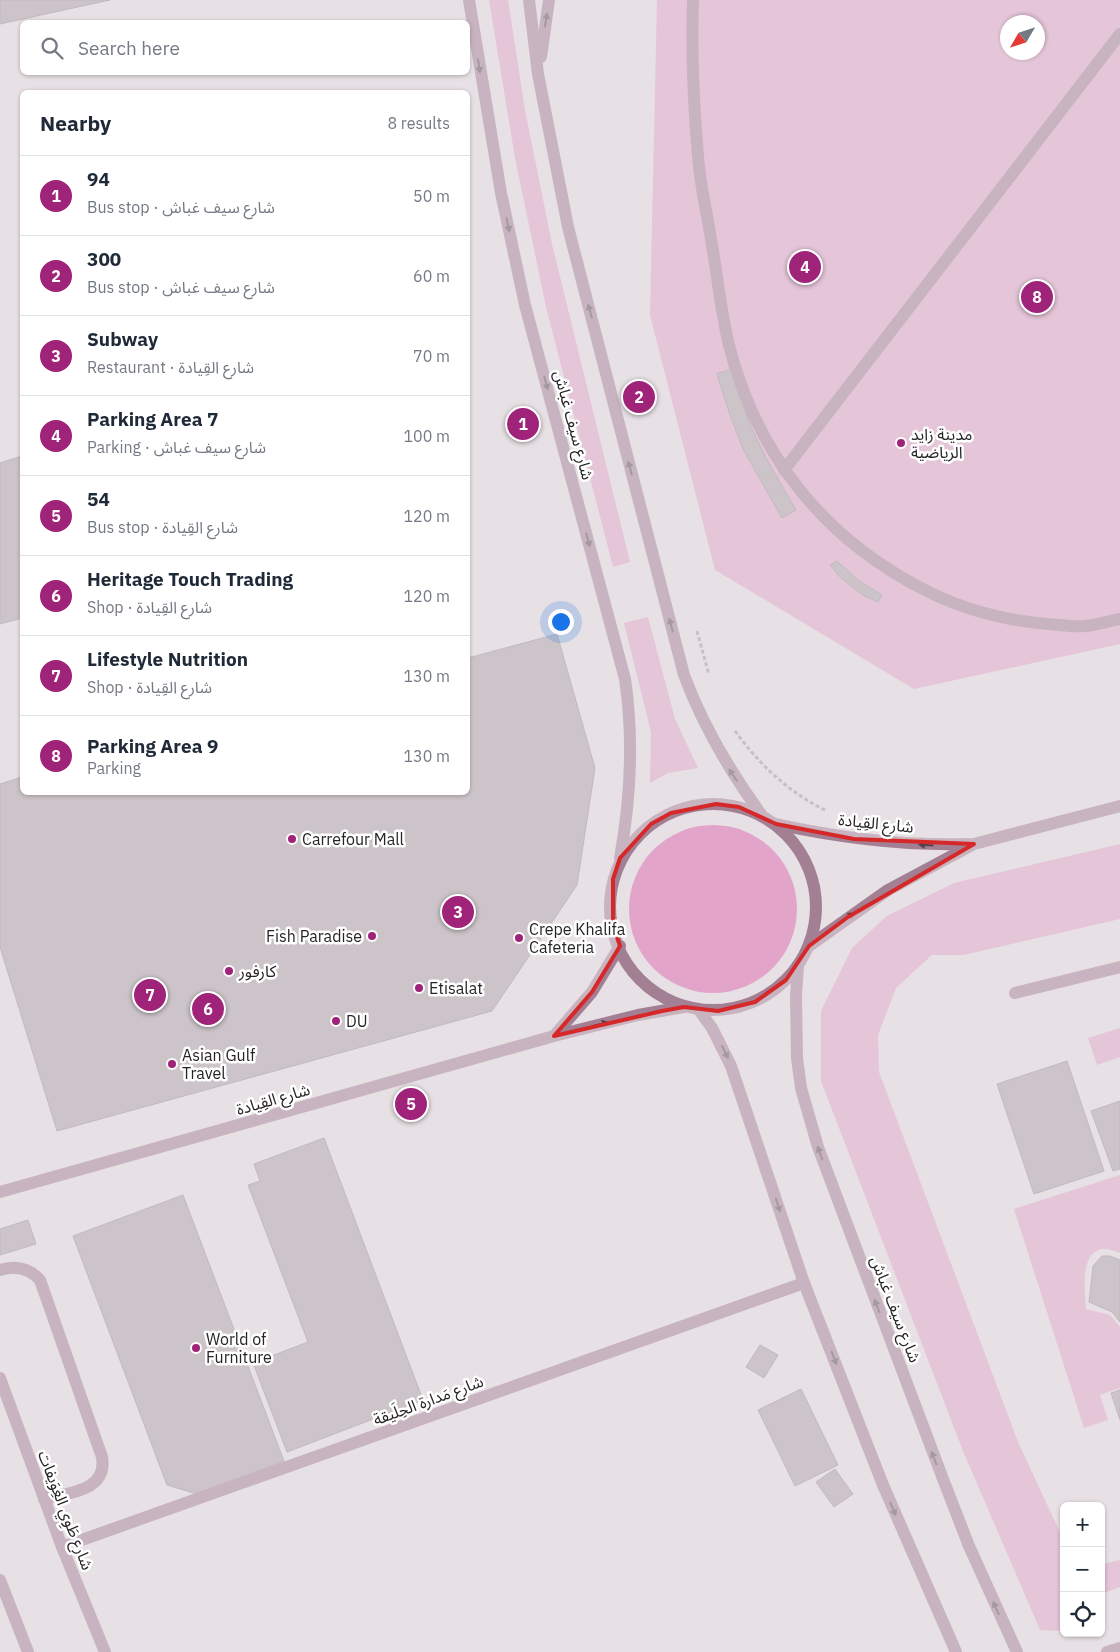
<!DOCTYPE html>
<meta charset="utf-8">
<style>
:root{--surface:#fff;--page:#f6f6f7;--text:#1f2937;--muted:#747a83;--line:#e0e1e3;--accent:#9e2379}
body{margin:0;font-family:"IBM Plex Sans","Noto Sans Arabic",sans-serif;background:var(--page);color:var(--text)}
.controls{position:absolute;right:15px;bottom:15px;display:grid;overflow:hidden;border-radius:8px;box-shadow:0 1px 4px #0004}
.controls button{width:45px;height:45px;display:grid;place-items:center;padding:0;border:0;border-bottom:1px solid var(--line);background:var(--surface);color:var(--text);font:25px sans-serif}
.compass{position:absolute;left:1000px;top:15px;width:45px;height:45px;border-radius:50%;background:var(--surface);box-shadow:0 1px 4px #0004;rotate:231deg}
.you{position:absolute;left:560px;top:621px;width:18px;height:18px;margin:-12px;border:4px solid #fff;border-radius:50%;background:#1a73e8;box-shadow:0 0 0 8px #1a73e833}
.badge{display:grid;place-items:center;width:32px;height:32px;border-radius:50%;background:var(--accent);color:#fff;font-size:16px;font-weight:700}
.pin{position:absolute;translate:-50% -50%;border:2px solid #fff;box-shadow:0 1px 5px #0006}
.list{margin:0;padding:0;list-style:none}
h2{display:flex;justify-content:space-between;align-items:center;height:65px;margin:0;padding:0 20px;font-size:21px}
h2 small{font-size:16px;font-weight:400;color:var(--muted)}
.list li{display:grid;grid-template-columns:32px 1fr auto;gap:15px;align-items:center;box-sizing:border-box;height:80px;padding:0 20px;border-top:1px solid var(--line)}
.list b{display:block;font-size:19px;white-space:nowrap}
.list p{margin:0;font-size:16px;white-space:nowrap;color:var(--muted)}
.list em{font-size:16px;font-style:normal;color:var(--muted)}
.icon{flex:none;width:28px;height:28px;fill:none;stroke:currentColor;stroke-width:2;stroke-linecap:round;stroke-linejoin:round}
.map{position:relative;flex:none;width:1120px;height:1652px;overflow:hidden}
.search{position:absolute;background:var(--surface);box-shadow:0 1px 4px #0004;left:20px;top:20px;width:450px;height:55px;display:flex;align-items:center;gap:12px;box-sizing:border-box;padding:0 18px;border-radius:8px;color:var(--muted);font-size:19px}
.panel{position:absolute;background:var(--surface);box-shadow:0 1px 4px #0004;left:20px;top:90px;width:450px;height:705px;border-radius:8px}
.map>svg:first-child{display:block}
</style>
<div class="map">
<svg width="1120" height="1652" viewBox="0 0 1120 1652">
<rect width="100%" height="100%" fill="#e7e0e4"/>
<g fill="#e2a5c9" fill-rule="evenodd">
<polygon points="489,0 508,0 525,110 552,244 630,562 613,567 546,307 515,158"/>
<path d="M 657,0 L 1120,0 L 1120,644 L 914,689 L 715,570 L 650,315 ZM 1008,22 L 1038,22 L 1038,52 L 1008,52 Z"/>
<polygon points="648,617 675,719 698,768 668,773 650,783 651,732 624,623"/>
<circle cx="713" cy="909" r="84"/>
<polygon points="1120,844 1120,919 964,955 932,955 896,988 878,1035 879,1072 1018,1442 1064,1541 1064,1631 1040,1630 963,1451 821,1081 821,1011 852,948 887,916 954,883"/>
<polygon points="1120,1028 1120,1057 1097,1065 1088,1038"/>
<path d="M 1120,1175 L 1120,1253 C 1079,1235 1084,1284 1086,1309 L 1110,1315 L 1120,1327 L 1120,1388 L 1100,1395 L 1108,1420 L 1084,1428 L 1014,1209 Z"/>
<polygon points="1120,1560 1120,1587 1101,1594 1101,1564"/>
</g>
<g fill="#aaa3a7" stroke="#928b8f">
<polygon points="0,0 110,0 0,24"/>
<polygon points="731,369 751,427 765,456 796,510 782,518 743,449 729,412 717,374"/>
<polygon points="22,456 22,618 0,624 0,463"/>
<polygon points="837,561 858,580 882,595 878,602 864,596 840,577 830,565"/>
<polygon points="557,634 595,768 577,885 492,1011 57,1131 0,947 0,784 22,777 22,792 468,792 468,658"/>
<polygon points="1067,1061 1104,1171 1034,1194 997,1084"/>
<polygon points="1120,1101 1120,1169 1113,1171 1091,1111"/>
<polygon points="324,1138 423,1400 287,1452 253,1363 308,1342 248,1185 260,1181 254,1164"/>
<polygon points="183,1195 284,1461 197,1494 167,1485 73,1236"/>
<polygon points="28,1220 36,1244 0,1255 0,1229"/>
<polygon points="1102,1256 1110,1256 1120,1260 1120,1322 1112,1312 1089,1302 1093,1266"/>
<polygon points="760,1345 778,1355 764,1378 746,1367"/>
<polygon points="801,1389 838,1465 795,1486 758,1410"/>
<polygon points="1120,1390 1120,1420 1111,1393"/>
<polygon points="835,1469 853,1494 834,1507 816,1482"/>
</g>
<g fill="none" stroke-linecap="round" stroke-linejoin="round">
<g stroke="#9f9a9d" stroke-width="3" stroke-dasharray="4 2.5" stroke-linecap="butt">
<polyline points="697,631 709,675"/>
<path d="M 735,731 C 759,764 789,793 827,811"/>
</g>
<g stroke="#a37f94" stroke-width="12">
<path d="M 469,0 L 501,193 L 525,305 L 625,679 C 634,740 631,797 620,858"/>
<path d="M 529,0 L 538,74 L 568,227 L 684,675 C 703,726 729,770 761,814"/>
<path d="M 693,0 C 691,55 694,112 699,167 C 702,193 708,219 712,245 C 718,279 721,315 730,349 C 758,455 823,537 921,588 C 964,611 1011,622 1059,625 C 1068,626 1077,627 1086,626 C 1097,625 1109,621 1120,619"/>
<polyline points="541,57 549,0"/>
<polyline points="784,470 1120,34"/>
<circle cx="713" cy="907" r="103"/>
<path d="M 776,824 C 840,838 903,846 969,844"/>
<polyline points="809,946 888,890 974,844 1120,806"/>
<polyline points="798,965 796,996 797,1058 801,1088 818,1147 943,1479 969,1546 1017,1652"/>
<polyline points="1015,993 1120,967"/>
<polyline points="699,1010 712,1028 731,1066 804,1283 883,1485 956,1652"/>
<polyline points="554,1036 592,992 620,946"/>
<polyline points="0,1192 554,1036 638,1015 684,1007"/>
<path d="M 0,1270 C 16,1265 29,1268 40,1280 L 102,1457 C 108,1491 68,1493 44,1499"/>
<polyline points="0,1378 62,1547 105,1652"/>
<polyline points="62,1547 804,1283"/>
<polyline points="0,1580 28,1652"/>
<polyline points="1107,1652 1120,1648"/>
</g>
</g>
<defs><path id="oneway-solid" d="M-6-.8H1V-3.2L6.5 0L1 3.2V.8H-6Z" transform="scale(1.25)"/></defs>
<g fill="#52444c">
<use href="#oneway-solid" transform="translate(546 20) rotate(-81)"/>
<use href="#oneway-solid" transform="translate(479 66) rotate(82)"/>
<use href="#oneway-solid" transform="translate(508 225) rotate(78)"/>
<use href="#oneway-solid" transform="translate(590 311) rotate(-105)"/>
<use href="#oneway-solid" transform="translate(546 383) rotate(75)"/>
<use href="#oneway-solid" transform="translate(630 468) rotate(-105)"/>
<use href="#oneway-solid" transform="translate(588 540) rotate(75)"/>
<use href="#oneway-solid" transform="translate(671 625) rotate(-105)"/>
<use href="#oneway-solid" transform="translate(733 775) rotate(-124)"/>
<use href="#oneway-solid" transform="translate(926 845) rotate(-177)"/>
<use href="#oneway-solid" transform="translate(848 917) rotate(-35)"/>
<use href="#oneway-solid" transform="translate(601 1024) rotate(-14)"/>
<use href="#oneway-solid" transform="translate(725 1052) rotate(64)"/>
<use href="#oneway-solid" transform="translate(820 1153) rotate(-110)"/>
<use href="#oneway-solid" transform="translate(778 1205) rotate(72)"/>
<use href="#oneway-solid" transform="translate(877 1306) rotate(-111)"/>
<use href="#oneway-solid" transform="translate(834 1358) rotate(69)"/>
<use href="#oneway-solid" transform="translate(934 1458) rotate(-111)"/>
<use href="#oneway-solid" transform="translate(893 1509) rotate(67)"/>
<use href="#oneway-solid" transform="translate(996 1608) rotate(-114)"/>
</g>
<path d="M0 0H1120V1652H0ZM 716,804 L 739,807 L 776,824 L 854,839 L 974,844 L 848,917 L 809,946 L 786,980 L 755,1002 L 718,1011 L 684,1007 L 662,1011 L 554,1036 L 592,992 L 620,946 L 613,925 L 613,879 L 620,858 L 651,824 L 671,813 Z" fill="#e7e0e4" fill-opacity=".55" fill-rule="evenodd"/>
<path fill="none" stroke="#d62828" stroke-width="4" stroke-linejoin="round" d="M 716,804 L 739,807 L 776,824 L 854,839 L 974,844 L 848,917 L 809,946 L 786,980 L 755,1002 L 718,1011 L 684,1007 L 662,1011 L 554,1036 L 592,992 L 620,946 L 613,925 L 613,879 L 620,858 L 651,824 L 671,813 Z"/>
<g fill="#9e2379" stroke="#fff" stroke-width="2">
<circle cx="901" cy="443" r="5"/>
<circle cx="292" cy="839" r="5"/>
<circle cx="372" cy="936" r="5"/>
<circle cx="519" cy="938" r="5"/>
<circle cx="229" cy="971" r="5"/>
<circle cx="419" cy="988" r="5"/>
<circle cx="336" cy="1021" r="5"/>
<circle cx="172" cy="1064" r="5"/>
<circle cx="196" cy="1348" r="5"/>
</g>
<g text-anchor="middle" stroke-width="5" stroke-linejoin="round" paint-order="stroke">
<g font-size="16" fill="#272426" stroke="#fff">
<text transform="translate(574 425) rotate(75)" y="6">شارع سيف غباش</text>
<text transform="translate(876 823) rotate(6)" y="6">شارع القِيادة</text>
<text transform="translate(273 1099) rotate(-16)" y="6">شارع القِيادة</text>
<text transform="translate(896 1309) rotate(69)" y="6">شارع سيف غباش</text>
<text transform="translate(428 1400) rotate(-20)" y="6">شارع مَدارة الحِلَيقة</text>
<text transform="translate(66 1510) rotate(69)" y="6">شارع طَوِي الغِوَيفات</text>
</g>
<g font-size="16" fill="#272426" stroke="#fff" text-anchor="start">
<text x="911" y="440">مدينة زايد<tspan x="911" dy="18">الرياضية</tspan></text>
<text x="302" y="845">Carrefour Mall</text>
<text x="529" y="935">Crepe Khalifa<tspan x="529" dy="18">Cafeteria</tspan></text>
<text x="362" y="942" text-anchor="end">Fish Paradise</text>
<text x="239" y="977">كارفور</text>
<text x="429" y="994">Etisalat</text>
<text x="346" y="1027">DU</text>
<text x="182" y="1061">Asian Gulf<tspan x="182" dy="18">Travel</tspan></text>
<text x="206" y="1345">World of<tspan x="206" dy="18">Furniture</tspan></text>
</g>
</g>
</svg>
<div class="controls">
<button>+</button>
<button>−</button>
<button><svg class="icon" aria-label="locate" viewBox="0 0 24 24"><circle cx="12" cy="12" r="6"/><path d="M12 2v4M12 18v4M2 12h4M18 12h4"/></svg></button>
</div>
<svg class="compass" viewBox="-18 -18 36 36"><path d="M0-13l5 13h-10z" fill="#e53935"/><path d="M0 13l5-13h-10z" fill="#747a83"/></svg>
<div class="you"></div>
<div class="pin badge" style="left:523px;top:424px">1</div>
<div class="pin badge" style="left:639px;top:397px">2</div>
<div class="pin badge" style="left:458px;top:912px">3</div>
<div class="pin badge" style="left:805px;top:267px">4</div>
<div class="pin badge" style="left:411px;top:1104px">5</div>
<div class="pin badge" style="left:208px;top:1009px">6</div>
<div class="pin badge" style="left:150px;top:995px">7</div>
<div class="pin badge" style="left:1037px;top:297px">8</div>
<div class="search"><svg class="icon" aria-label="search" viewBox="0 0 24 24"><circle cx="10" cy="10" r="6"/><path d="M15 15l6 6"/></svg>Search here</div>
<section class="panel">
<h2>Nearby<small>8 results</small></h2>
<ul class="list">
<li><span class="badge">1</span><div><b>94</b><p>Bus stop · شارع سيف غباش</p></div><em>50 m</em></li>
<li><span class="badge">2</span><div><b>300</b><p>Bus stop · شارع سيف غباش</p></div><em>60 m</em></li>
<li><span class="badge">3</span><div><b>Subway</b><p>Restaurant · شارع القِيادة</p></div><em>70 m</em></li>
<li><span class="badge">4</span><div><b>Parking Area 7</b><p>Parking · شارع سيف غباش</p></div><em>100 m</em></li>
<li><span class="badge">5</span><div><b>54</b><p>Bus stop · شارع القِيادة</p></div><em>120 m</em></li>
<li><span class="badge">6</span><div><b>Heritage Touch Trading</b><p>Shop · شارع القِيادة</p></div><em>120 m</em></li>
<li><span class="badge">7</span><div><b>Lifestyle Nutrition</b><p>Shop · شارع القِيادة</p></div><em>130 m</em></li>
<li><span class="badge">8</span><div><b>Parking Area 9</b><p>Parking</p></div><em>130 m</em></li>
</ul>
</section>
</div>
